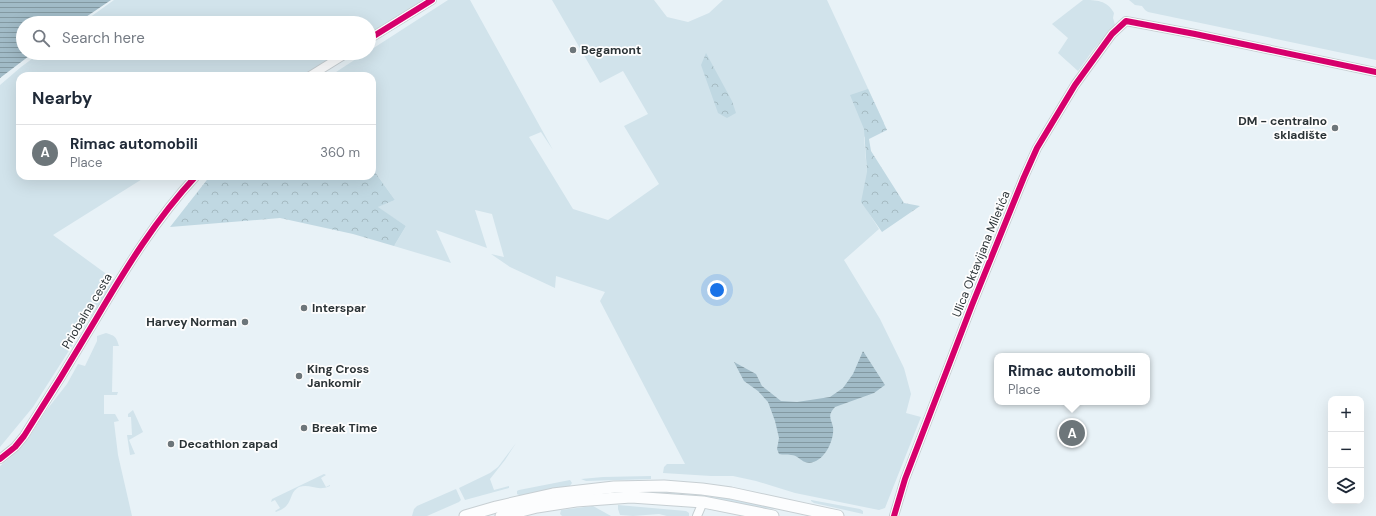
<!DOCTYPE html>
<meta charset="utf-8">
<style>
:root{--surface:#fff;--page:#f2f2f3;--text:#1f2937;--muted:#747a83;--line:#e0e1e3;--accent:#6d767a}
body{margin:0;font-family:"DM Sans",sans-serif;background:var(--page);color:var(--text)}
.controls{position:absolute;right:12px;bottom:12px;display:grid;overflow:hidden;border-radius:8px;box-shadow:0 4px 16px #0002}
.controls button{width:36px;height:36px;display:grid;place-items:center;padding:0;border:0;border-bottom:1px solid var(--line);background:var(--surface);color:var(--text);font:20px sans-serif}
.you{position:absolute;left:717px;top:290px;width:14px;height:14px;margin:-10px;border:3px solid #fff;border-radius:50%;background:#1a73e8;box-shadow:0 0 0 6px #1a73e833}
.badge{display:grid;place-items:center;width:26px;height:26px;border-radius:50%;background:var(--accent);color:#fff;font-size:13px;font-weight:700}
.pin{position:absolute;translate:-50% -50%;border:2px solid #fff;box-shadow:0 1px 4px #0006}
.popup{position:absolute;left:994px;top:353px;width:156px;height:52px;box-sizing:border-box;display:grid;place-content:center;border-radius:8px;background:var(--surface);filter:drop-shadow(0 1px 3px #0005);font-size:13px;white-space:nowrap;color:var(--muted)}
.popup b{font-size:15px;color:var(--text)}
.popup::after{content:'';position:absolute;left:50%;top:100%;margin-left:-8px;border:8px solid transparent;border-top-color:var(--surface)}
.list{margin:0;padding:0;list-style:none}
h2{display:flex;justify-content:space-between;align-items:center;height:52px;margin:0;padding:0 16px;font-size:17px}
h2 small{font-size:13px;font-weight:400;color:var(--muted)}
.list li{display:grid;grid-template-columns:26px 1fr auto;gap:12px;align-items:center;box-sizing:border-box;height:56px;padding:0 16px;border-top:1px solid var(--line)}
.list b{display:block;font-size:15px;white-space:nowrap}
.list p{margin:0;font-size:13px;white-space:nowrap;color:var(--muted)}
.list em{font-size:13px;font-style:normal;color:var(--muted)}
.icon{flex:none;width:22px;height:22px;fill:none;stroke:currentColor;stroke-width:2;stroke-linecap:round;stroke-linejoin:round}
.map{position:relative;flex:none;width:1376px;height:516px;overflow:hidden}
.search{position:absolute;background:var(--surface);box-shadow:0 4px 16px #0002;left:16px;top:16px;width:360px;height:44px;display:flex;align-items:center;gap:10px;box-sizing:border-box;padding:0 14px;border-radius:22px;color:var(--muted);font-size:15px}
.panel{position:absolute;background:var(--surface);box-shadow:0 4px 16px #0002;left:16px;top:72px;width:360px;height:108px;border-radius:12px}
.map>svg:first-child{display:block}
</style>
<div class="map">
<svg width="1376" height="516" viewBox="0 0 1376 516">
<defs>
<pattern id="forest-crowns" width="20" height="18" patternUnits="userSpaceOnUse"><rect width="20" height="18" fill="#c0d8e2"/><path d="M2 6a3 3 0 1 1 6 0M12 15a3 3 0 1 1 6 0" fill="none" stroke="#a5bac2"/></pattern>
<pattern id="water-rules" width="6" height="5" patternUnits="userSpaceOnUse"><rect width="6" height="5" fill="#a1bbc7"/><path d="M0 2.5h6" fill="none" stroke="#8399a2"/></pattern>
</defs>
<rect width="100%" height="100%" fill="#e8f2f7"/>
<g fill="#d1e3eb">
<polygon points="114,0 425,0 369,35 369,23 82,23"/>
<polygon points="448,0 470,0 553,150 541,132 529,137 573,209 608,220 659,184 624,126 648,114 623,71 600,83 552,0 654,0 667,17 688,22 709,13 723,0 827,0 884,123 864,137 867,172 867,210 879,229 844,260 880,319 904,368 911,394 906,413 921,417 885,508 879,510 869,508 795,493 756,481 733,476 711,476 663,473 664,467 667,464 685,464 600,301 605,292 556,276 555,288 510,267 491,254 504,257 492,214 475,210 487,248 436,230 451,263 394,246 406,226 377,207 395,200 372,168 372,76 330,76 365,53 369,53 369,51"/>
<path d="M 1083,0 C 1096,0 1107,0 1114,13 L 1113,18 L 1115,25 L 1093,50 L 1078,71 L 1058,53 L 1068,38 L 1052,24 Z"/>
<polygon points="1129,0 1376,0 1376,60 1148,12 1145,10 1142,6 1135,5"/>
<polygon points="40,53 341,53 305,76 20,76 20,176 147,176 53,235 116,281 86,324 33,407 0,447 0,85 21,67"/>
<path d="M 106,333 C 115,336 116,336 119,346 L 113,346 L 112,392 L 118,392 L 117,395 L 104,395 L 104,414 L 115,414 L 119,421 L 114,422 L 118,455 L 132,516 L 0,516 L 0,466 L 18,451 L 31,434 L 45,412 L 67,384 L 78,364 L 85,366 L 97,341 L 97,336 Z"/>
<polygon points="133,410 143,432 129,440 135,454 130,455 127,435 132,435 131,417 128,417 128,414"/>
<polygon points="516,443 505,460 490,479 494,490 509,486 509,488 465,500 459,488 490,473 498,467"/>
<path d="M 324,474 L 326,475 L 321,478 L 326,487 L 330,485 L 330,486 C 317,492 310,483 299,487 C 291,491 292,499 287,505 C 284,509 280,510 276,512 L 275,511 L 280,508 L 275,500 L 271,502 L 272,499 Z"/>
<polygon points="651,476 651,479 586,481 581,479 603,477"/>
<polygon points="570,480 572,483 569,487 523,495 519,495 517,494 517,491 519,490"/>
<polygon points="456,489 461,500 459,502 427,516 412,516 414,509 417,506"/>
<polygon points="651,490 704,494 741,499 819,516 810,516 778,509 756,508 698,497 524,506 487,516 476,516 575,494"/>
<polygon points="811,500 860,509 863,511 863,514 814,503 811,501"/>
<polygon points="618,505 686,511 689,513 689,516 667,516 659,514 633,516 620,515 618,509"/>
<polygon points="593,506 611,516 562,516 560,514 561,510"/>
</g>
<g fill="url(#forest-crowns)">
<polygon points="706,53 732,101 736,113 727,118 718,113 701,65"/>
<polygon points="868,89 887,130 869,139 871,151 904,203 920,206 882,232 861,202 867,172 864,129 850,95"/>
<polygon points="372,168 395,200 378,207 406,226 394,246 353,234 280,218 170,227 210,176 372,176"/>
</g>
<g fill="url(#water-rules)">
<polygon points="0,0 111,0 77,23 23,23 23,53 33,53 0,78"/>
<path d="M 863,351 L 885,385 L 874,393 L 835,407 C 827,416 831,418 833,427 C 835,441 822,467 805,462 C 800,460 797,455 791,455 C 787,454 783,455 779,454 L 777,449 L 779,438 L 775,421 L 768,402 L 758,391 L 744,381 L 734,362 L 756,374 L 762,386 L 781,401 L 797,402 L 830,397 L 843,388 L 853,374 Z"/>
</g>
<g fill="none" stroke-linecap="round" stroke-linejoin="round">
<defs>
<g id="street">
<polyline points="369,39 432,0"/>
<polyline points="310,76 347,53"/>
<path d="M 0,459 L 15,447 L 24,436 C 49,397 73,358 96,319 C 126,268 156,219 196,176"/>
<polyline points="697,516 703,502"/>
<polyline points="894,516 905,479 972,305 1024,177 1037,148 1075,85 1112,34 1126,21 1195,34 1376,72"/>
</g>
<g id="secondary">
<polyline points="465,516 496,507 553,494 614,487 664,486 702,489 731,493 838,516"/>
<polyline points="501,516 537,507 576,501 631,497 703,502 773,516"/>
</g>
</defs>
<use href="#street" stroke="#c7cfd3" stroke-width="10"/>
<use href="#secondary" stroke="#c7cfd3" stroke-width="13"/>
<use href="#street" stroke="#fcfdfe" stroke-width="8"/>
<use href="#secondary" stroke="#fcfdfe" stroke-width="11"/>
<defs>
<g id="cycleway">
<polyline points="369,39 432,0"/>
<path d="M 0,459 L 15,447 L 24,436 C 49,397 73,358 96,319 C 126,268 156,219 196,176"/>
<polyline points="894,516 905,479 972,305 1024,177 1037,148 1075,85 1112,34 1126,21 1195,34 1376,72"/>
</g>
</defs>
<use href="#cycleway" stroke="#fefefe" stroke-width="8"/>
<use href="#cycleway" stroke="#d6006c" stroke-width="6"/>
</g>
<g fill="#6d767a" stroke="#fefefe" stroke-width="1.5">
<circle cx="573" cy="50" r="4"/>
<circle cx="1335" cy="128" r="4"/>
<circle cx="304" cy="308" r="4"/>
<circle cx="245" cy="322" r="4"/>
<circle cx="299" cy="376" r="4"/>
<circle cx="304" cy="428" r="4"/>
<circle cx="171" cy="444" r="4"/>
</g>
<g text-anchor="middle" stroke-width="3.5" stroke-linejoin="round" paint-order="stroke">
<g font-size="12" font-weight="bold" fill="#2b3336" stroke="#fefefe" text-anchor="start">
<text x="581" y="54">Begamont</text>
<text x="1327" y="125" text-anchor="end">DM - centralno<tspan x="1327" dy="14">skladište</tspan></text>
<text x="312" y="312">Interspar</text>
<text x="237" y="326" text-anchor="end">Harvey Norman</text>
<text x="307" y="373">King Cross<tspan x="307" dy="14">Jankomir</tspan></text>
<text x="312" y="432">Break Time</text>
<text x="179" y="448">Decathlon zapad</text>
</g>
<g font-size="12" fill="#2b3336" stroke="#fefefe">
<text transform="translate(981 254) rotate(-68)" y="4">Ulica Oktavijana Miletića</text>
<text transform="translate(87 311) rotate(-59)" y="4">Priobalna cesta</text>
</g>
</g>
</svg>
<div class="controls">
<button>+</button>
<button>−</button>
<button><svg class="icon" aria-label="layers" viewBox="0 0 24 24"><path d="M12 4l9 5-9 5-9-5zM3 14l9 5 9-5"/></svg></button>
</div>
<div class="you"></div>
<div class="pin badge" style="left:1072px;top:433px">A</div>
<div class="popup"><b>Rimac automobili</b>Place</div>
<div class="search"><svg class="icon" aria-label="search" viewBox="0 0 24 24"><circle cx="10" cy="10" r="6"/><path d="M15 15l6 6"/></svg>Search here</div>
<section class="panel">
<h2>Nearby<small></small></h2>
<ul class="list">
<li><span class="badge">A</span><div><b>Rimac automobili</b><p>Place</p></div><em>360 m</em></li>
</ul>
</section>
</div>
